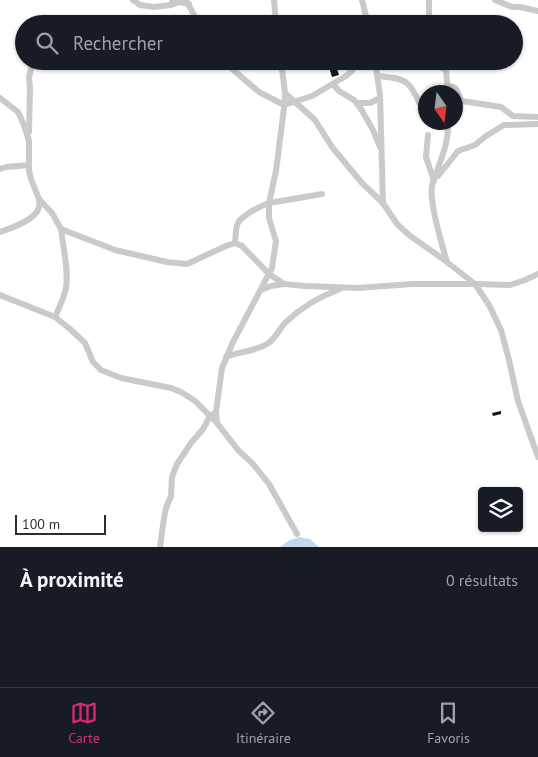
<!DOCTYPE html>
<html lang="fr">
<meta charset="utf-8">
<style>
:root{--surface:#171b24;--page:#20242c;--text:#f1f3f6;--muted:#9ea1a6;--line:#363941;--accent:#db2777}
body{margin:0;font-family:"PT Sans",sans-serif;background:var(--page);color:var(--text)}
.controls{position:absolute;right:15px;bottom:15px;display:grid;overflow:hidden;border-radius:5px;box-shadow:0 1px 4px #0004}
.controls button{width:45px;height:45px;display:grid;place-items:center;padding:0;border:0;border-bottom:1px solid var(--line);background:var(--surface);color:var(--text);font:25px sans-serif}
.compass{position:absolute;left:418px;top:85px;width:45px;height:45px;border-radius:50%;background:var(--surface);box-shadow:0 1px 4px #0004;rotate:166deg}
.scale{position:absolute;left:15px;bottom:12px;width:91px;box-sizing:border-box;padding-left:5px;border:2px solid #2d2d2d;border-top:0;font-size:14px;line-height:18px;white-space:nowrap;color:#2d2d2d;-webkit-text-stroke:4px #fff;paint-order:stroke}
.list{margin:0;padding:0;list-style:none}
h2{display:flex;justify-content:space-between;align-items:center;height:65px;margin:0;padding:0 20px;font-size:21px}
h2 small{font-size:16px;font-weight:400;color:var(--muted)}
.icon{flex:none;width:28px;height:28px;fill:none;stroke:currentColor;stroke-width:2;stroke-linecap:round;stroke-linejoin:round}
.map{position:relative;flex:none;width:538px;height:547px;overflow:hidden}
.search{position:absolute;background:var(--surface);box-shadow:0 1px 4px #0004;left:15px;right:15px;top:15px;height:55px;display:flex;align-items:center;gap:12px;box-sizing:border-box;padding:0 18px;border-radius:28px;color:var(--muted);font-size:19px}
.sheet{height:140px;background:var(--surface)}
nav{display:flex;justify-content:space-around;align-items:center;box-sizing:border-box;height:70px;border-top:1px solid var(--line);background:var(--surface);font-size:14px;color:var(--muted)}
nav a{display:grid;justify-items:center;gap:2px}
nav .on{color:var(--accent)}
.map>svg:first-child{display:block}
</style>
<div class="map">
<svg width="538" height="547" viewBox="0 0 538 547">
<rect width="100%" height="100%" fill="#fff"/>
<polygon fill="#c3d8ee" points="299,537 310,539 319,547 280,547 288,541"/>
<g fill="#141414">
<polygon points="227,15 233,15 232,24 227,24"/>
<polygon points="335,62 339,75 332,77 328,64"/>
<polygon points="501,411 501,414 493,416 492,413"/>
</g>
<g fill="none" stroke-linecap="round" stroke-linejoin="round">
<g stroke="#cacaca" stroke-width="6">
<polyline points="133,0 140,5 154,7 171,5 173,0"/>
<polyline points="186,0 195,17 196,24"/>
<polyline points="274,0 276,24"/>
<polyline points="362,0 368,24"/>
<polyline points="429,0 429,24"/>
<polyline points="495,0 512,7 520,7 538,11"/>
<polyline points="171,5 180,2 189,4"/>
<polyline points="223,61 259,92 284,105 312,96 324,89 346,76 352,71 357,61"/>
<polyline points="281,61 285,93 284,108 276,171 269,203 269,218 276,241 272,268 233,342 222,368 216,412 217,423 238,450 253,464 269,484 297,534"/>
<polyline points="375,61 380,95 383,203"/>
<polyline points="434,61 435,64 446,70 448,92"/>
<path d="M 378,76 C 387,77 401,77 408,84 C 415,90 420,107 426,115"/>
<polyline points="333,84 339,91 354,100 361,109 373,130 380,147"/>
<path d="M 448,86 C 461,87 455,93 462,101 L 501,107 L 513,116 L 538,117"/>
<polyline points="285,93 315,120 332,147 362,183 383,203 397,224 409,235 443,259 475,284 489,305 501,330 509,360 518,401 538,457"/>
<polyline points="0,98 18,112 24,125 29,141 29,170 31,179 39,199 52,213 61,229 115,250 167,262 187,264 226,246 235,243 242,246 269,274 284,284 305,286 358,288 412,284 475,284 510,285 525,280 538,274"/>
<polyline points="357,103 370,103 380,98"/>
<polyline points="437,122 448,126"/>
<polyline points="29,132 30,88 29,77 33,61"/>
<polyline points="428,135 426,157 434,181"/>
<polyline points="0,169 6,167 29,165"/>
<polyline points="438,176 458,151 475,145 486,136 504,125 538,124"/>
<path d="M 0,232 C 12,228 36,220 39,207 C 40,204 39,202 39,199"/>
<path d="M 235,243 C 236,238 235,228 238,223 C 242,215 261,206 269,203 L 322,194"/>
<path d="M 447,262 C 442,245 429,203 432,186 C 436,170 445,154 447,138 C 448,133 448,128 448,122"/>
<polyline points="261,290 271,286 284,284"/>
<path d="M 0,295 L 55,317 C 59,308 64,298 66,288 C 69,269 63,248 61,229"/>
<polyline points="55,317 70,329 85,343 93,362 101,370 121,378 171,388 181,392 195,401 217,423"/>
<path d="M 226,357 C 240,351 254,352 267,344 C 276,339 280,327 287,321 C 303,306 321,296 340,289"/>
<polyline points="160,547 164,518 166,508 171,496 172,477 177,464 191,443 203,429 210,416 213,414"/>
</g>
</g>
</svg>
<div class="controls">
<button><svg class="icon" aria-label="layers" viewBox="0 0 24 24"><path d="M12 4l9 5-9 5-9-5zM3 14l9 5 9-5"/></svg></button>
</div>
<svg class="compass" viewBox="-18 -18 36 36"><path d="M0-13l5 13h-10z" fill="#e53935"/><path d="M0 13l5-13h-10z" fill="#9ea1a6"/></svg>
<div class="scale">100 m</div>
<div class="search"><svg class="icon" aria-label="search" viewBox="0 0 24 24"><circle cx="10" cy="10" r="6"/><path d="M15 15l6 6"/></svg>Rechercher</div>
</div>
<section class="sheet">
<h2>À proximité<small>0 résultats</small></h2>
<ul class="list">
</ul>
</section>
<nav>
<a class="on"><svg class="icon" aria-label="map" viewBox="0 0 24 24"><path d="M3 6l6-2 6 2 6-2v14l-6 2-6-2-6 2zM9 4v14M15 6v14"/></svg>Carte</a>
<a><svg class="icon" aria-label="directions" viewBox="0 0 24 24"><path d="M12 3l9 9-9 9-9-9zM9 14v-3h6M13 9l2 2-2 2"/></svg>Itinéraire</a>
<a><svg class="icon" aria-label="saved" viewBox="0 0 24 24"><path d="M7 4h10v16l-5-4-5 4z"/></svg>Favoris</a>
</nav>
